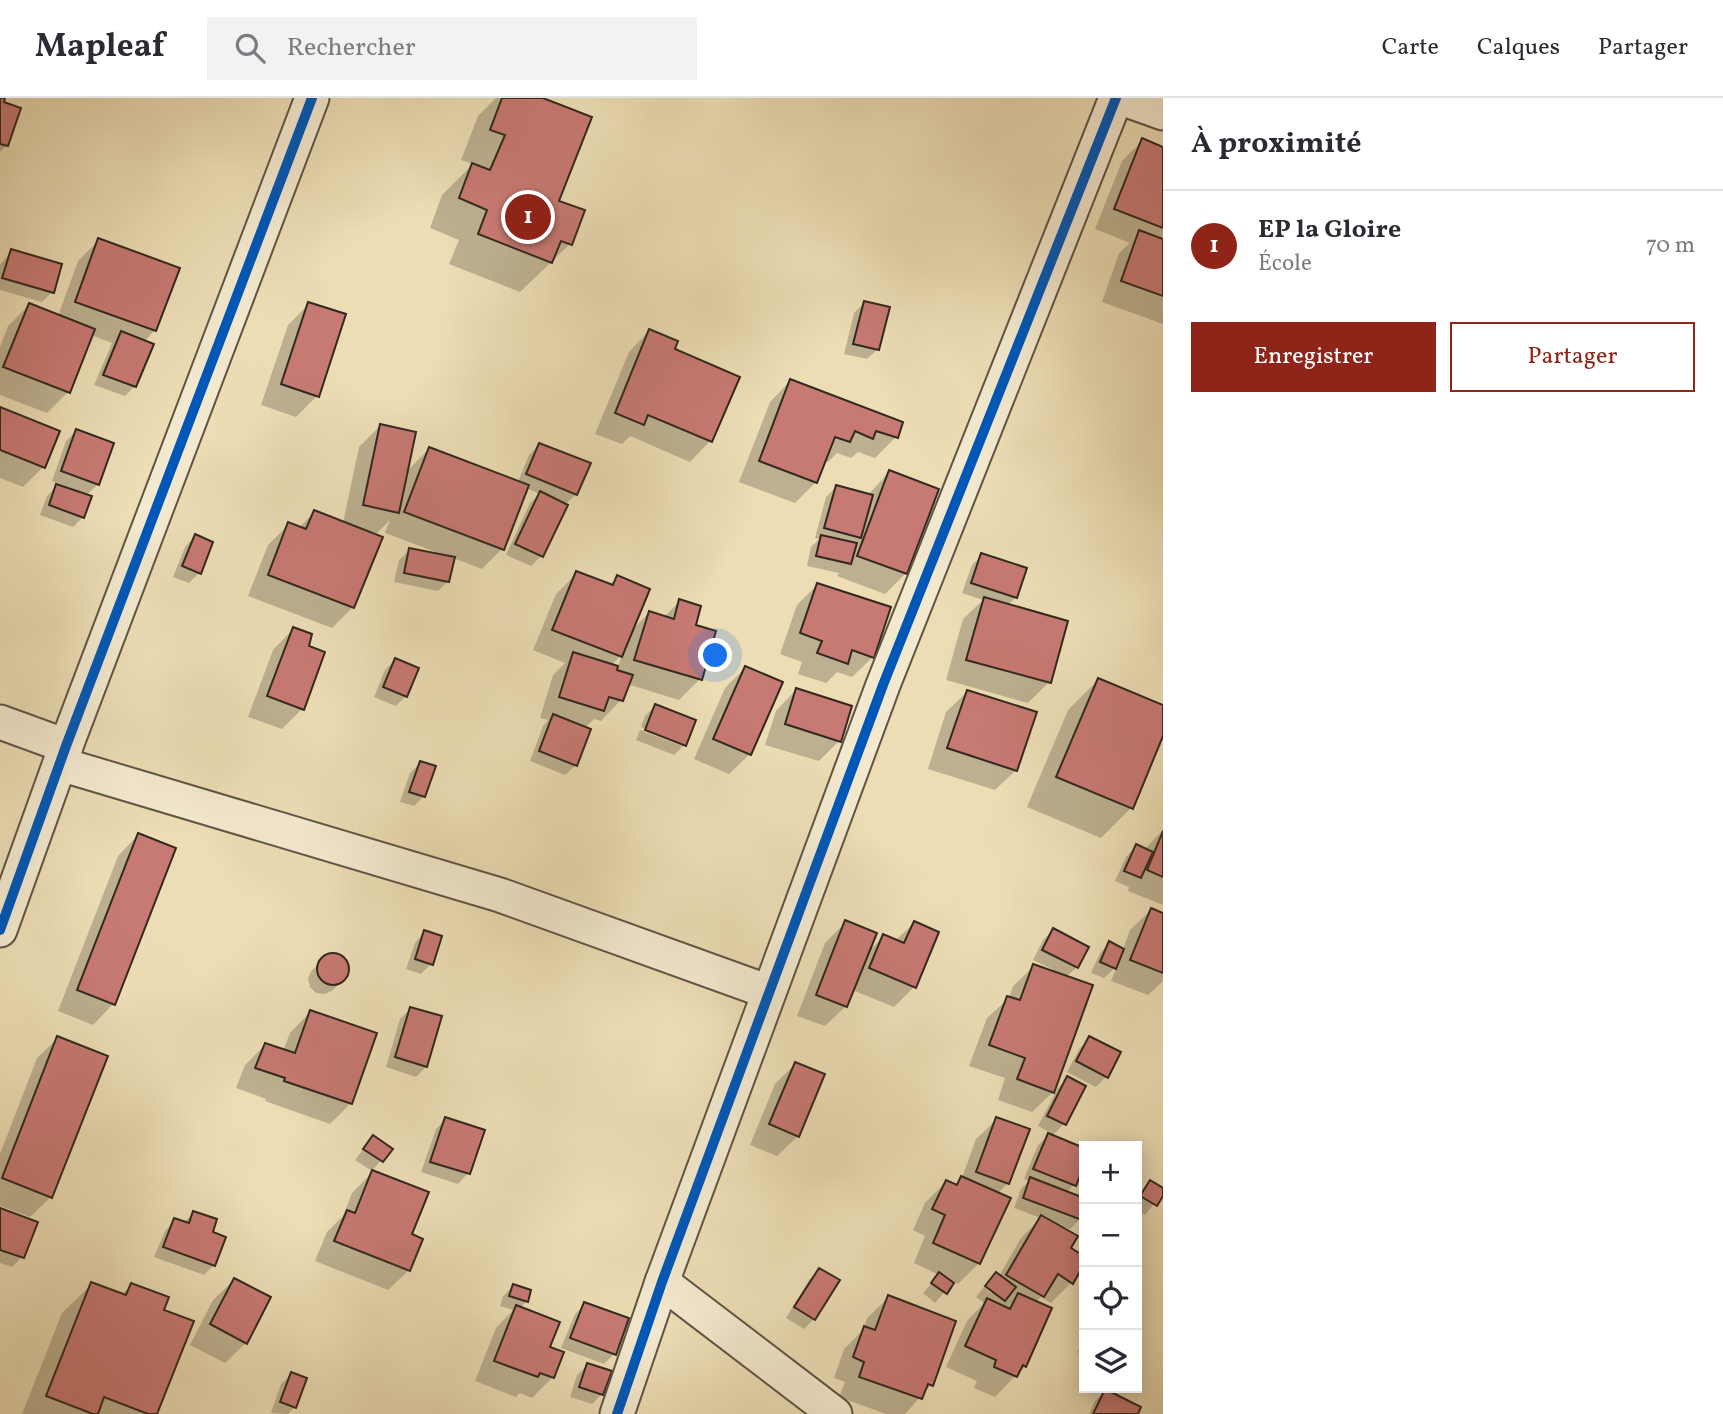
<!DOCTYPE html>
<html lang="fr">
<meta charset="utf-8">
<style>
:root{--surface:#fff;--page:#f2f2f3;--text:#2b2b33;--muted:#7c7c81;--line:#e1e1e2;--accent:#8f2418}
body{margin:0;font-family:Vollkorn,serif;background:var(--page);color:var(--text)}
.controls{position:absolute;right:21px;bottom:21px;display:grid;overflow:hidden;border-radius:0px;box-shadow:0 4px 18px #0003}
.controls button{width:63px;height:63px;display:grid;place-items:center;padding:0;border:0;border-bottom:2px solid var(--line);background:var(--surface);color:var(--text);font:35px sans-serif}
.you{position:absolute;left:716px;top:558px;width:24px;height:24px;margin:-18px;border:5px solid #fff;border-radius:50%;background:#1a73e8;box-shadow:0 0 0 10px #1a73e833}
.badge{display:grid;place-items:center;width:46px;height:46px;border-radius:50%;background:var(--accent);color:#fff;font-size:23px;font-weight:700}
.pin{position:absolute;translate:-50% -50%;border:4px solid #fff;box-shadow:0 2px 7px #0006}
.list{margin:0;padding:0;list-style:none}
h2{display:flex;justify-content:space-between;align-items:center;height:91px;margin:0;padding:0 28px;font-size:30px}
h2 small{font-size:23px;font-weight:400;color:var(--muted)}
.list li{display:grid;grid-template-columns:46px 1fr auto;gap:21px;align-items:center;box-sizing:border-box;height:112px;padding:0 28px;border-top:2px solid var(--line)}
.list b{display:block;font-size:26px;white-space:nowrap}
.list p{margin:0;font-size:23px;white-space:nowrap;color:var(--muted)}
.list em{font-size:23px;font-style:normal;color:var(--muted)}
.actions{display:flex;gap:14px;padding:21px 28px}
.actions a{flex:1;padding:16px 0;border:2px solid var(--accent);border-radius:0px;text-align:center;font-size:24px;color:var(--accent)}
.actions .main{background:var(--accent);color:#fff}
.icon{flex:none;width:38px;height:38px;fill:none;stroke:currentColor;stroke-width:2;stroke-linecap:round;stroke-linejoin:round}
.map{position:relative;flex:none;width:1163px;height:1316px;overflow:hidden}
header{display:flex;align-items:center;gap:42px;box-sizing:border-box;height:98px;padding:0 35px;background:var(--surface);border-bottom:2px solid var(--line)}
header strong{font-size:33px}
nav{display:flex;gap:38px;margin-inline-start:auto;font-size:24px}
.search{width:490px;height:63px;background:var(--page);display:flex;align-items:center;gap:18px;box-sizing:border-box;padding:0 24px;border-radius:0px;color:var(--muted);font-size:26px}
main{display:flex}
aside{flex:1;background:var(--surface)}
.map>svg:first-child{display:block}
</style>
<header>
<strong>Mapleaf</strong>
<div class="search"><svg class="icon" aria-label="search" viewBox="0 0 24 24"><circle cx="10" cy="10" r="6"/><path d="M15 15l6 6"/></svg>Rechercher</div>
<nav><a>Carte</a><a>Calques</a><a>Partager</a></nav>
</header>
<main>
<div class="map">
<svg width="1163" height="1316" viewBox="0 0 1163 1316">
<rect width="100%" height="100%" fill="#ecddb5"/>
<filter id="stains"><feTurbulence type="fractalNoise" baseFrequency=".00286" numOctaves="4"/><feColorMatrix values="0 0 0 0 .2 0 0 0 0 .09 0 0 0 0 .02 0 0 0 .5 -.17"/></filter>
<radialGradient id="worn" r=".72"><stop offset=".6" stop-color="#630" stop-opacity="0"/><stop offset="1" stop-color="#630" stop-opacity=".3"/></radialGradient>
<g fill="#0003" fill-rule="evenodd">
<polygon points="0,0 3,0 6,48 0,54"/>
<polygon points="496,0 538,0 557,104 570,146 520,194 449,166 459,142 430,130 442,97 473,66 461,62 478,18"/>
<polygon points="1143,42 1163,51 1163,226 1102,204 1119,155 1130,145 1095,131 1122,63"/>
<polygon points="99,142 155,232 144,244 135,288 125,298 94,287 112,245 91,237 68,294 47,315 0,297 0,249 8,228 29,207 58,218 78,163"/>
<polygon points="11,153 52,194 42,204 0,192 0,167"/>
<polygon points="864,205 878,251 867,261 844,256 854,215"/>
<polygon points="309,206 317,298 296,319 261,307 288,227"/>
<polygon points="649,233 673,252 710,343 690,364 630,338 622,346 595,336 629,254"/>
<polygon points="790,283 901,325 896,339 875,360 858,354 851,360 837,355 828,364 824,363 816,384 795,405 739,384 770,304"/>
<polygon points="0,311 43,369 23,389 0,380"/>
<polygon points="380,328 405,375 429,351 518,384 529,357 539,347 576,396 565,407 541,458 531,468 506,457 530,405 540,396 526,390 502,451 482,471 453,460 448,483 438,493 394,484 399,462 410,452 440,458 441,456 385,435 390,422 377,435 368,433 353,509 332,530 248,498 268,447 289,426 299,430 314,414 343,425 359,349"/>
<polygon points="76,333 98,386 86,398 83,419 73,429 40,417 47,398 59,386 52,383 66,343"/>
<polygon points="889,374 906,475 885,496 837,478 839,475 807,468 811,449 819,441 815,440 826,399 836,389 868,397"/>
<polygon points="195,438 199,475 189,485 173,479 185,449"/>
<polygon points="982,457 1025,472 1015,500 1008,507 1049,584 1028,605 946,582 963,521 983,502 962,495 972,467"/>
<path d="M 577,475 L 609,487 L 617,479 L 631,533 L 649,515 L 664,519 L 680,503 L 693,528 L 700,581 L 679,602 L 627,586 L 621,602 L 601,623 L 594,621 L 585,630 L 576,667 L 565,677 L 530,663 L 543,628 L 548,622 L 540,620 L 553,577 L 565,565 L 533,552 L 556,496 ZM 622,556 L 618,570 L 611,568 Z"/>
<polygon points="817,487 873,559 852,579 837,574 826,585 798,576 802,564 780,556 797,507"/>
<polygon points="293,531 306,549 302,611 282,631 248,619 273,552"/>
<polygon points="395,562 406,598 396,608 374,599 385,572"/>
<polygon points="745,570 750,656 729,676 694,661 725,590"/>
<polygon points="1098,582 1163,608 1163,633 1131,710 1101,740 1027,709 1068,612"/>
<polygon points="796,592 839,643 819,663 765,647 776,613"/>
<polygon points="967,594 1016,672 995,692 928,671 946,614"/>
<polygon points="655,608 684,647 674,657 636,642 640,632 682,648 682,644 641,629 645,618"/>
<polygon points="420,665 424,698 414,708 400,704 410,675"/>
<polygon points="1163,732 1163,807 1128,793 1129,789 1115,783 1126,759 1136,748 1144,752"/>
<polygon points="138,737 113,906 93,927 58,913 118,758"/>
<polygon points="1151,812 1163,816 1163,883 1148,897 1111,883 1117,868 1104,880 1091,875 1100,855 1110,845 1123,852 1130,832"/>
<polygon points="846,824 867,855 884,838 895,843 914,825 914,889 894,909 852,892 846,908 825,928 797,918 825,845"/>
<polygon points="1053,832 1077,869 1066,879 1053,994 1032,1014 998,1002 1005,980 969,968 987,920 1009,900 1013,888 1034,868 1053,875 1054,872 1033,862 1043,842"/>
<polygon points="425,834 431,866 421,876 406,871 415,845"/>
<polygon points="330,857 339,858 346,864 347,872 343,881 333,892 325,896 316,895 310,889 308,880 312,872"/>
<polygon points="410,911 440,919 426,969 416,979 386,969 400,921"/>
<polygon points="310,914 351,1005 330,1026 265,1003 266,1001 236,990 245,967 265,947 283,953 290,935"/>
<polygon points="58,940 51,1099 30,1119 0,1108 0,1056 37,960"/>
<polygon points="1090,940 1106,979 1096,989 1067,974 1080,950"/>
<polygon points="795,966 798,1038 777,1058 750,1047 775,986"/>
<polygon points="1068,980 1064,1026 1052,1038 1084,1052 1084,1063 1074,1087 1066,1095 1084,1102 1084,1112 1080,1121 1070,1131 1061,1128 1060,1130 1068,1150 1084,1160 1084,1163 1072,1184 1051,1205 1041,1199 1036,1204 1025,1268 995,1299 974,1290 977,1283 946,1269 967,1223 984,1205 976,1199 984,1189 991,1195 991,1190 986,1186 997,1176 999,1178 1021,1140 1041,1120 1014,1110 1021,1091 1029,1083 1024,1081 1038,1047 1051,1035 1038,1028 1058,990"/>
<polygon points="446,1021 468,1075 458,1086 421,1074 436,1031"/>
<polygon points="997,1021 1008,1085 997,1096 979,1165 958,1186 953,1184 935,1205 923,1195 939,1177 914,1165 925,1138 913,1132 925,1105 946,1084 954,1087 962,1080 976,1041"/>
<polygon points="373,1039 390,1051 372,1073 355,1062"/>
<polygon points="373,1074 409,1137 409,1172 388,1192 315,1163 327,1134 343,1118 352,1095"/>
<polygon points="1150,1084 1163,1092 1163,1095 1145,1117 1137,1112 1137,1100"/>
<polygon points="0,1112 22,1159 12,1169 0,1165"/>
<polygon points="194,1115 210,1135 214,1167 204,1177 154,1159 165,1133 175,1122 183,1125"/>
<polygon points="819,1172 814,1221 804,1231 786,1220 809,1182"/>
<polygon points="234,1182 246,1245 225,1265 190,1247 213,1202"/>
<polygon points="92,1186 121,1197 132,1187 162,1213 156,1316 22,1316 62,1215"/>
<polygon points="513,1188 527,1203 519,1211 548,1250 553,1279 532,1300 520,1295 516,1299 475,1283 496,1230 513,1212 500,1208 503,1198"/>
<polygon points="888,1200 931,1287 905,1316 886,1316 839,1299 845,1284 834,1280 844,1251 863,1232 867,1220"/>
<polygon points="585,1206 614,1256 604,1266 561,1250 575,1216"/>
<polygon points="1084,1244 1084,1259 1077,1254"/>
<polygon points="588,1267 602,1296 592,1306 570,1299 577,1277"/>
<polygon points="292,1276 295,1309 288,1316 271,1315 281,1286"/>
<polygon points="1105,1293 1136,1316 1089,1316 1095,1303"/>
</g>
<g fill="#c77973" stroke="#32281e" stroke-width="2">
<polygon points="0,0 5,0 4,4 21,10 8,48 0,46"/>
<polygon points="502,0 543,0 592,19 559,103 585,112 572,147 561,143 552,165 478,136 487,112 459,100 472,65 490,72 505,37 490,32"/>
<polygon points="1142,40 1163,49 1163,130 1114,111"/>
<polygon points="1139,132 1163,141 1163,198 1121,183"/>
<polygon points="98,140 180,170 156,233 75,204"/>
<polygon points="11,151 62,166 54,195 2,180"/>
<polygon points="864,203 890,209 879,252 853,246"/>
<polygon points="308,204 346,216 319,299 281,286"/>
<polygon points="29,205 95,231 70,295 3,269"/>
<polygon points="649,231 678,243 675,251 740,279 712,344 648,317 644,327 615,315"/>
<polygon points="121,233 154,246 136,289 103,277"/>
<polygon points="790,281 903,324 898,340 876,333 873,341 855,333 850,344 835,339 817,385 759,363"/>
<polygon points="0,309 60,333 45,370 0,352"/>
<polygon points="380,326 416,334 399,415 363,407"/>
<polygon points="76,331 114,345 99,387 61,373"/>
<polygon points="539,345 591,365 577,397 526,376"/>
<polygon points="429,349 529,387 504,452 404,414"/>
<polygon points="889,372 939,391 907,476 857,458"/>
<polygon points="56,386 92,398 84,420 49,407"/>
<polygon points="836,387 873,397 861,440 824,430"/>
<polygon points="540,393 568,407 543,459 515,446"/>
<polygon points="314,412 383,439 354,510 268,477 288,424 306,431"/>
<polygon points="195,436 213,444 201,476 182,468"/>
<polygon points="821,437 857,445 851,466 816,458"/>
<polygon points="409,450 455,459 449,484 404,475"/>
<polygon points="981,455 1027,470 1017,500 971,485"/>
<polygon points="576,473 613,487 617,477 650,491 622,559 552,532"/>
<polygon points="817,485 891,509 874,560 852,552 848,566 817,555 822,543 800,535"/>
<polygon points="984,499 1068,523 1051,585 966,562"/>
<polygon points="679,501 701,508 696,527 716,533 702,582 634,562 649,513 674,521"/>
<polygon points="293,529 312,536 309,548 325,554 304,612 267,598"/>
<polygon points="573,554 618,568 617,572 633,577 623,603 609,599 604,613 559,599"/>
<polygon points="395,560 419,570 407,599 383,589"/>
<polygon points="745,568 783,584 751,657 713,641"/>
<polygon points="1098,580 1163,607 1163,638 1133,711 1056,679"/>
<polygon points="796,590 852,608 841,644 785,626"/>
<polygon points="967,592 1037,614 1017,673 947,650"/>
<polygon points="655,606 696,622 686,648 645,632"/>
<polygon points="553,616 591,631 577,668 539,653"/>
<polygon points="420,663 436,668 425,699 409,694"/>
<polygon points="1163,733 1163,779 1147,772"/>
<polygon points="138,735 176,750 115,907 77,892"/>
<polygon points="1136,746 1153,754 1141,780 1124,773"/>
<polygon points="1151,810 1163,815 1163,875 1130,862"/>
<polygon points="845,822 877,835 847,909 816,897"/>
<polygon points="914,823 939,834 916,890 869,870 883,836 904,845"/>
<polygon points="1053,830 1089,849 1078,870 1042,852"/>
<polygon points="424,832 442,838 433,867 415,861"/>
<polygon points="1109,843 1124,851 1116,871 1100,864"/>
<circle cx="333" cy="871" r="16"/>
<polygon points="1033,866 1093,887 1054,995 1017,981 1025,960 989,947 1007,898 1020,902"/>
<polygon points="410,909 442,918 427,969 395,959"/>
<polygon points="310,912 377,935 352,1006 284,983 285,980 255,970 265,945 295,955"/>
<polygon points="57,938 108,958 52,1100 2,1080"/>
<polygon points="1089,938 1121,954 1108,980 1076,963"/>
<polygon points="795,964 825,976 799,1039 769,1026"/>
<polygon points="1067,978 1086,988 1066,1027 1047,1018"/>
<polygon points="445,1019 485,1032 470,1076 430,1064"/>
<polygon points="996,1019 1030,1031 1009,1086 976,1074"/>
<polygon points="1048,1035 1084,1050 1084,1068 1076,1088 1033,1071"/>
<polygon points="373,1037 393,1051 383,1064 363,1051"/>
<polygon points="372,1072 429,1094 412,1136 423,1141 410,1173 334,1143 347,1112 355,1115"/>
<polygon points="961,1078 1011,1100 980,1166 933,1145 945,1117 932,1111 946,1082 957,1087"/>
<polygon points="1030,1079 1084,1100 1084,1116 1082,1122 1023,1100"/>
<polygon points="1150,1082 1163,1090 1163,1098 1157,1108 1140,1098"/>
<polygon points="0,1110 38,1124 24,1160 0,1152"/>
<polygon points="193,1113 217,1121 213,1134 226,1139 215,1168 163,1149 174,1120 189,1125"/>
<polygon points="1041,1117 1078,1138 1071,1150 1084,1158 1084,1166 1073,1186 1058,1176 1044,1199 1006,1177"/>
<polygon points="819,1170 840,1182 815,1222 794,1209"/>
<polygon points="939,1174 954,1185 947,1196 931,1185"/>
<polygon points="996,1174 1016,1189 1005,1203 985,1188"/>
<polygon points="234,1180 271,1199 247,1246 210,1226"/>
<polygon points="91,1184 126,1197 131,1185 169,1199 164,1212 194,1223 157,1316 148,1316 104,1299 98,1316 93,1316 46,1298"/>
<polygon points="513,1186 531,1192 528,1204 509,1198"/>
<polygon points="1018,1195 1052,1210 1026,1269 1023,1267 1017,1279 994,1269 996,1262 965,1248 987,1200 1010,1211"/>
<polygon points="888,1197 956,1223 933,1288 928,1286 922,1301 859,1279 864,1264 853,1259 864,1228 875,1232"/>
<polygon points="584,1204 629,1220 616,1257 570,1240"/>
<polygon points="516,1207 560,1224 550,1249 564,1254 554,1280 540,1275 538,1279 494,1263"/>
<polygon points="587,1265 612,1273 603,1297 579,1289"/>
<polygon points="291,1274 307,1280 296,1310 280,1304"/>
<polygon points="1105,1291 1141,1309 1138,1316 1093,1316"/>
</g>
<g fill="none" stroke-linecap="round" stroke-linejoin="round">
<defs>
<g id="minor">
<polyline points="1121,0 1163,15"/>
<polyline points="0,624 66,648"/>
<polyline points="60,666 500,797 769,894"/>
<polyline points="0,832 66,648 312,0"/>
<polyline points="662,1184 835,1316"/>
<polyline points="617,1316 662,1184 883,587 1116,0"/>
</g>
</defs>
<use href="#minor" stroke="#605544" stroke-width="37"/>
<use href="#minor" stroke="#f3e9cf" stroke-width="33"/>
<defs>
<g id="cycleway">
<polyline points="0,832 66,648 312,0"/>
<polyline points="617,1316 662,1184 883,587 1116,0"/>
</g>
</defs>
<use href="#cycleway" stroke="#f3e9cf" stroke-width="15"/>
<use href="#cycleway" stroke="#0057b8" stroke-width="10"/>
</g>
<rect width="100%" height="100%" filter="url(#stains)"/>
<rect width="100%" height="100%" fill="url(#worn)"/>
</svg>
<div class="controls">
<button>+</button>
<button>−</button>
<button><svg class="icon" aria-label="locate" viewBox="0 0 24 24"><circle cx="12" cy="12" r="6"/><path d="M12 2v4M12 18v4M2 12h4M18 12h4"/></svg></button>
<button><svg class="icon" aria-label="layers" viewBox="0 0 24 24"><path d="M12 4l9 5-9 5-9-5zM3 14l9 5 9-5"/></svg></button>
</div>
<div class="you"></div>
<div class="pin badge" style="left:528px;top:119px">1</div>
</div>
<aside>
<h2>À proximité<small></small></h2>
<ul class="list">
<li><span class="badge">1</span><div><b>EP la Gloire</b><p>École</p></div><em>70 m</em></li>
</ul>
<div class="actions"><a class="main">Enregistrer</a><a>Partager</a></div>
</aside>
</main>
